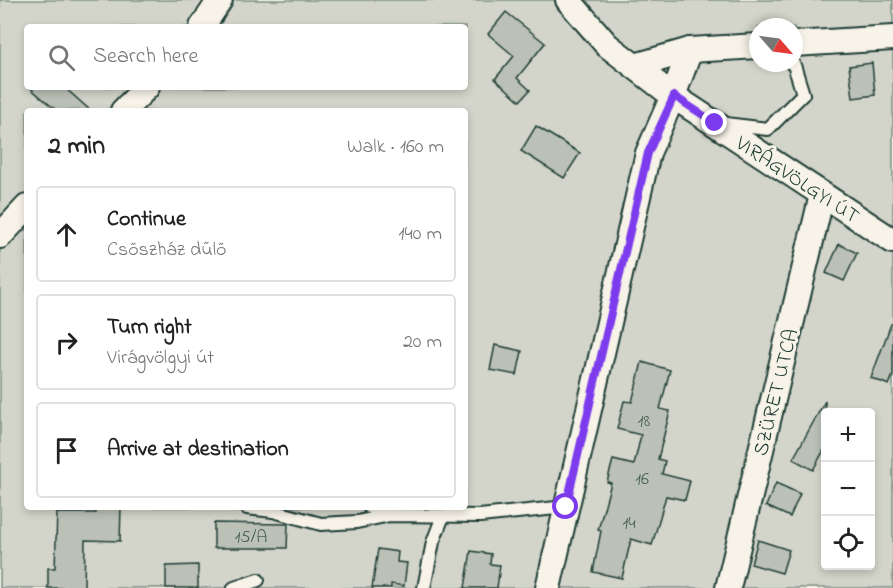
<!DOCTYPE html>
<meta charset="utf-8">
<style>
:root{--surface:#fff;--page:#f2f2f2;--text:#222;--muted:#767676;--line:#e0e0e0}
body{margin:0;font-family:"Indie Flower",sans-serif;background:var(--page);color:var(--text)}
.controls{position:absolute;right:18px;bottom:18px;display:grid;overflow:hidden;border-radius:6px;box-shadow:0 3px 9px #0003}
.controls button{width:54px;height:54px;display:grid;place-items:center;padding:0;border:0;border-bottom:2px solid var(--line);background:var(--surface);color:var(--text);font:30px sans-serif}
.compass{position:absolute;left:749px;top:18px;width:54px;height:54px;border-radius:50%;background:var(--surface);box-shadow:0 3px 9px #0003;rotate:118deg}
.stop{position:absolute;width:18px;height:18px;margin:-14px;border:4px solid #7c3aed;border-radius:50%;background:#fff}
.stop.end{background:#7c3aed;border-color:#fff;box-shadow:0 2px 6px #0008}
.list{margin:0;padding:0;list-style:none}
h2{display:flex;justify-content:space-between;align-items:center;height:78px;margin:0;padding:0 24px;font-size:26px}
h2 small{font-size:20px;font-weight:400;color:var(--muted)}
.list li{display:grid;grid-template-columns:39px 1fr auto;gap:18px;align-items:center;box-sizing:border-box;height:96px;margin:0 12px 12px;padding:0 12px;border:2px solid var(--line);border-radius:6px}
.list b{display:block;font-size:22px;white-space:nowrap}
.list p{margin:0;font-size:20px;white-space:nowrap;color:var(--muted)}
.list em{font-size:20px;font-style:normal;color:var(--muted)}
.icon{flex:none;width:33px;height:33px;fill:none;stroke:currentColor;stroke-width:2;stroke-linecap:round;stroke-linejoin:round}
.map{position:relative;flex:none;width:893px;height:588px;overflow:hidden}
.search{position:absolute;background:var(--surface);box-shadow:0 3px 9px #0003;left:24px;top:24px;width:444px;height:66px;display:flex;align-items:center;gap:15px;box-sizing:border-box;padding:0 21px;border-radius:6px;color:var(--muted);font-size:22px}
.panel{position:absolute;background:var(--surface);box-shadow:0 3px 9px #0003;left:24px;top:108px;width:444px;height:402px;border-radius:6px}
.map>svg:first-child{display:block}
</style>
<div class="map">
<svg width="893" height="588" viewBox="0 0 893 588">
<rect width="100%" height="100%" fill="#f7f3e8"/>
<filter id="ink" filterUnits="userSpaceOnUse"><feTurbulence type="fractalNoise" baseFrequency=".0167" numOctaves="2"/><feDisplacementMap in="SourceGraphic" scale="12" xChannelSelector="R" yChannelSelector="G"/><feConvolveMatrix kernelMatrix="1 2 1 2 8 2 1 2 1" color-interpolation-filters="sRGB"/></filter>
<g filter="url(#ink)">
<path fill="#d3d5ca" stroke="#79897f" stroke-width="1.5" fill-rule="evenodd" d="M 0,0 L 893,0 L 893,588 L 0,588 ZM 27,27 L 465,27 L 465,87 L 27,87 ZM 758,27 L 794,27 L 794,63 L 758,63 ZM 27,111 L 465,111 L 465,507 L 27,507 ZM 826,412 L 870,412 L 870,566 L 826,566 Z"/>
<g fill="#bbc1b6" stroke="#1f3d34" stroke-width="1.5">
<polygon points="506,12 545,43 517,78 530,90 520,101 495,79 514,56 488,34"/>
<polygon points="872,63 875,95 853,98 849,66"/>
<polygon points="29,87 64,87 91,111 57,111"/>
<polygon points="536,126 580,153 564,178 521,151"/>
<polygon points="839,244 857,253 844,281 826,273"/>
<polygon points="891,324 893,324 893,375 889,385 871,378"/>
<polygon points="495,345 522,351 517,375 490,370"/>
<polygon points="642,362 670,370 660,409 670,411 658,459 665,461 662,474 690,481 685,500 666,496 652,545 631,539 622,578 593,572 601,531 598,530 611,483 607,482 613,460 634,465 641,435 617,429 624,401 632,402"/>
<polygon points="825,401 825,448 813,470 793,459"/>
<polygon points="776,483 800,494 790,517 766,506"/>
<polygon points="96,507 121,507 120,541 85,540 84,588 48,588 48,568 55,568 57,513 96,513"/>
<polygon points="214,523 288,524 287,548 214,548"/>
<polygon points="758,540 789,550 782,573 751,564"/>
<polygon points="378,549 398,552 397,562 407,563 404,586 391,584 391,588 372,588"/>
<polygon points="471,551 491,554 490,564 500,565 497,588 465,588"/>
<polygon points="198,565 198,588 166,588 166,566"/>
</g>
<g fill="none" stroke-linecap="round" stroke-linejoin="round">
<defs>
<g id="lane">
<polyline points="725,124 768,129 803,94 794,65 791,63"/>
<polyline points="369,507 389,515"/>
<polyline points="247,508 273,511 321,524 357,522 390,515 480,516 566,507"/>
<polyline points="234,588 258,580"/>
<polyline points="424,588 433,542 443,516"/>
</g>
<g id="street">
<polyline points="568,0 607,45 673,96 893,241"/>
<polyline points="202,27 220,0"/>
<polyline points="794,44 893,38"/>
<polyline points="635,66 690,50 758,46"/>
<polyline points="123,111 147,87"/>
<polyline points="0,236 27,207"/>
<polyline points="548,588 648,153 673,96 690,50"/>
<polyline points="728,588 822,195"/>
</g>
</defs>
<use href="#lane" stroke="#1f3d34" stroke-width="16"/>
<use href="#street" stroke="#1f3d34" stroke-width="28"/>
<use href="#lane" stroke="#f7f3e8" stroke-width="12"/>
<use href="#street" stroke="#f7f3e8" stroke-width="24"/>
</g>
</g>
<g fill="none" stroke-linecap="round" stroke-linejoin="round" filter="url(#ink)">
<polyline stroke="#7c3aed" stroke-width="8" points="566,507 648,153 674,96 715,123"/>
</g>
<g text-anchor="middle" stroke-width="6" stroke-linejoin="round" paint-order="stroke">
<g font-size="18" fill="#465e54">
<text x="644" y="426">18</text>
<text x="642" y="484">16</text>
<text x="629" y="528">14</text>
<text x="251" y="542">15/A</text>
</g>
<g font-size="21" fill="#1f3d34" stroke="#f7f3e8">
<text transform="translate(798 179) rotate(33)" y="7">VIRÁGVÖLGYI ÚT</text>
<text transform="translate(775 392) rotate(-76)" y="7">SZÜRET UTCA</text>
</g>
</g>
</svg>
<div class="controls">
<button>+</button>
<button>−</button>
<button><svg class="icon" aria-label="locate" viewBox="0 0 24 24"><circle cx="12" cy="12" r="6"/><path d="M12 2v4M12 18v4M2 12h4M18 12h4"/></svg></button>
</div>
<svg class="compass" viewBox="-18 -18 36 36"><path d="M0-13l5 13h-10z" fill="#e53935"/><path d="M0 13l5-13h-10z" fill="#767676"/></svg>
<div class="stop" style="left:566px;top:507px"></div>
<div class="stop end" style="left:715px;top:123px"></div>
<div class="search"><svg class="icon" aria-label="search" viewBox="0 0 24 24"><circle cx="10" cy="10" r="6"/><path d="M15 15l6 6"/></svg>Search here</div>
<section class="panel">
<h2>2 min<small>Walk · 160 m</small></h2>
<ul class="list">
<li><svg class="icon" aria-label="ahead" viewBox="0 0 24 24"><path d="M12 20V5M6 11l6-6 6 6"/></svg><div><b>Continue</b><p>Csőszház dűlő</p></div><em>140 m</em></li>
<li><svg class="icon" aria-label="right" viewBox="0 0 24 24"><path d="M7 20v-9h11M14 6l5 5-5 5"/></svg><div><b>Turn right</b><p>Virágvölgyi út</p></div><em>20 m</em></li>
<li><svg class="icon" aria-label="arrive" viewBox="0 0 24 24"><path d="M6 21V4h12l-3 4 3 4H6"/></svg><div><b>Arrive at destination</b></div></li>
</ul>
</section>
</div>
